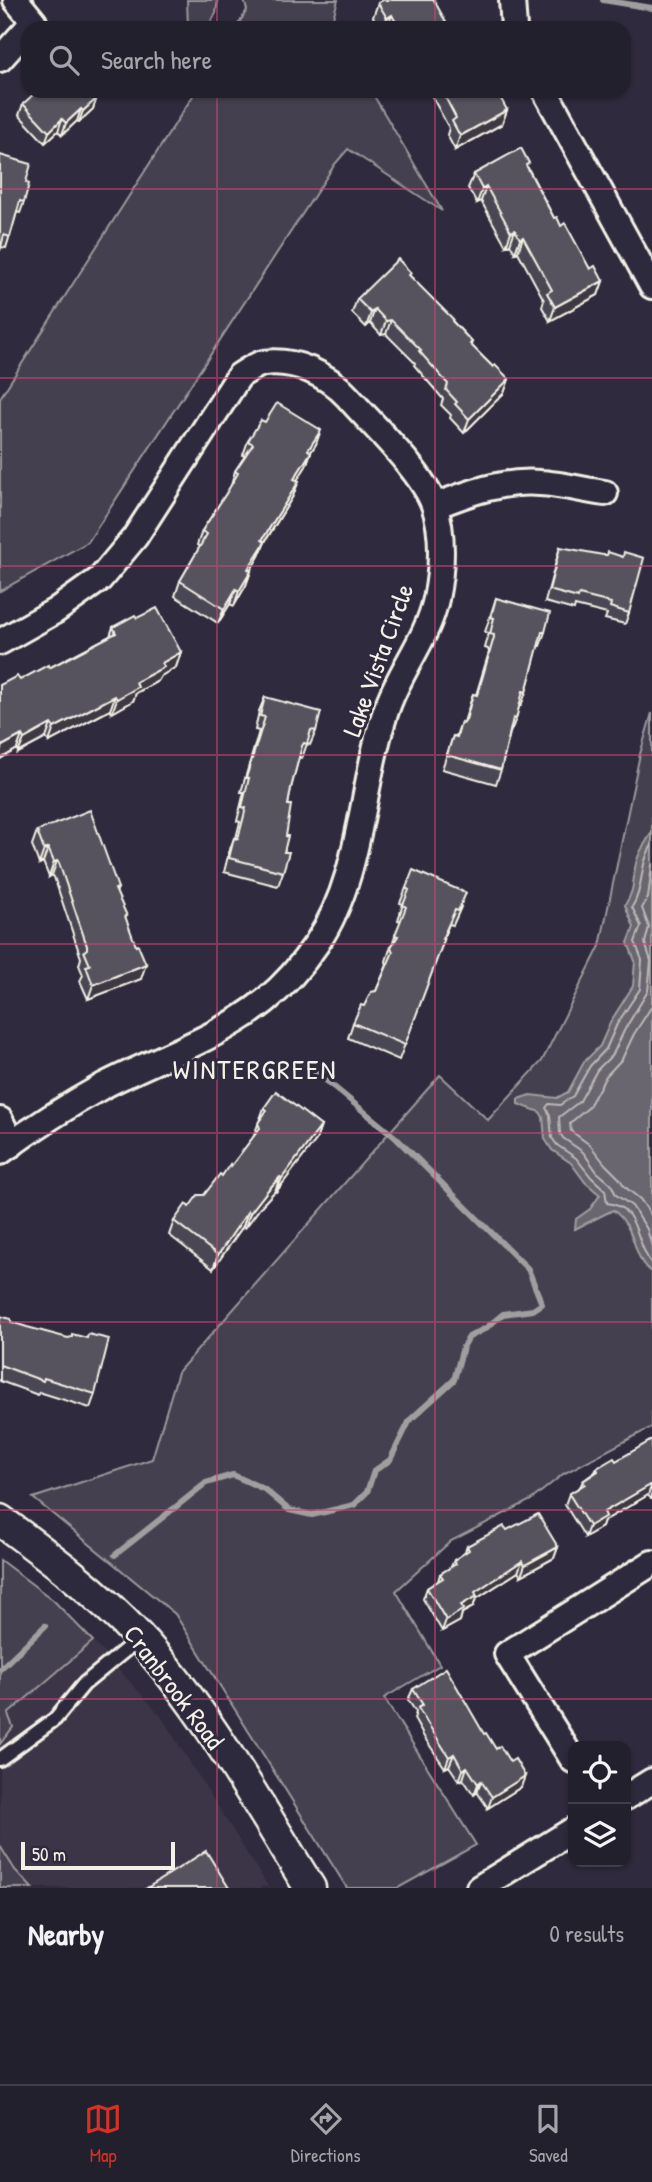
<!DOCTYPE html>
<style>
:root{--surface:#23202e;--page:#2f2d3a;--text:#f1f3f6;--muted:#a3a3aa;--line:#403e4a;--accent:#d93025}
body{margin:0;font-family:"Patrick Hand",sans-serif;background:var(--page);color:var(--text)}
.controls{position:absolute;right:21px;bottom:21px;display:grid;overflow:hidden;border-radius:14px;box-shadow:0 2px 5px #0004}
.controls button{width:63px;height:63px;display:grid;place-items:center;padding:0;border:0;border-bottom:2px solid var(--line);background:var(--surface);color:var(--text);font:35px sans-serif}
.scale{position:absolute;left:21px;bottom:18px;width:154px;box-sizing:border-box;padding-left:7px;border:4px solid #f4f1e8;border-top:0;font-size:19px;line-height:24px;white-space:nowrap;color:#f4f1e8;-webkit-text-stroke:5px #2f2a3d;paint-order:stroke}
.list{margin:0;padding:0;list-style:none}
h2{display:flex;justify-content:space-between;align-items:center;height:91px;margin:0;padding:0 28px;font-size:30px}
h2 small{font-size:23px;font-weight:400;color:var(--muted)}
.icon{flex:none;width:38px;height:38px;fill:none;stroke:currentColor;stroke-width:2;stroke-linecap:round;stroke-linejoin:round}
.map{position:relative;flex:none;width:652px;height:1888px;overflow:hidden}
.search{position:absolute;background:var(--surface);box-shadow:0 2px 5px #0004;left:21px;right:21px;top:21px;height:77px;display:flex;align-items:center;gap:18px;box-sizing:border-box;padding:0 24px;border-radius:21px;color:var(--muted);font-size:26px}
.sheet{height:196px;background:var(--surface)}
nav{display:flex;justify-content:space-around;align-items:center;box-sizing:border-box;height:98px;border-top:2px solid var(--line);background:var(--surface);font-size:19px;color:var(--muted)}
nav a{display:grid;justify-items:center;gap:4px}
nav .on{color:var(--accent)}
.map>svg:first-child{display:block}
</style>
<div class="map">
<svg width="652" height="1888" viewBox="0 0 652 1888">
<rect width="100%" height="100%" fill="#2f2a3d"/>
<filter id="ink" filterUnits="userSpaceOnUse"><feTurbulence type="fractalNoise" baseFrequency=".0143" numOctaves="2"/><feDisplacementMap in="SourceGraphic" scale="14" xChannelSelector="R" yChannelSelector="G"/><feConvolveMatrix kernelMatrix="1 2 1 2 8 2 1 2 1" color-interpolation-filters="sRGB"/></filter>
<g filter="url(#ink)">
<polygon fill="#3b3647" points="93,1641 161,1716 269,1888 262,1886 261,1888 32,1888 15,1870 0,1846 0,1744 6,1739 8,1715"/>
<g fill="#454050" stroke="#9c989c" stroke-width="2">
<polygon points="187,0 218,0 216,13 208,28 188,28"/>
<polygon points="244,0 338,0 331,25 333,28 236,28 247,10"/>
<polygon points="196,91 371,91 442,211 348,149 335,164 88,542 0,591 0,398"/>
<polygon points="652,713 652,1427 563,1474 531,1500 451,1541 396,1591 440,1665 384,1698 476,1845 398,1888 347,1888 175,1614 33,1498 152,1459 178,1372 440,1075 488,1120 542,1061 600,946 640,754"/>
<polygon points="0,1560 53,1600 93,1641 8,1714 13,1727 0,1744"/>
<polygon points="0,1846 15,1870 32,1888 0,1888"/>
</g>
<path fill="#6a6670" stroke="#a19ea0" stroke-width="2" d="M 652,832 L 652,1273 C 630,1256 639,1230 613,1210 L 575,1229 L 576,1219 L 590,1209 L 600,1195 L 585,1182 L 571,1163 L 552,1150 L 545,1139 L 543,1117 L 540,1112 L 518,1104 L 518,1099 L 530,1095 L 557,1098 L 568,1092 L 584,1062 L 600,1046 L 611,1021 L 633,986 L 635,961 L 628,943 L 634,927 L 625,905 C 634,892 633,882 635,868 C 637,854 645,844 652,832 Z"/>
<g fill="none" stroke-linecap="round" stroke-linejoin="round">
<g stroke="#bdb9b8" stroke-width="2">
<path d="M 652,845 C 639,865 644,888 632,907 L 641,926 L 635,942 L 642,960 L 640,989 L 617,1024 L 606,1049 L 590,1066 L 573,1096 L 560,1105 L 549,1104 L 546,1108 L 550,1115 L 552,1138 L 557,1145 L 576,1158 L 591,1177 L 605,1190 L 607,1203 C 640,1206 635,1245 652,1264"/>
<polyline points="652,865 648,898 642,908 649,927 645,943 651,961 648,991 625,1029 613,1054 597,1070 580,1101 559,1117 560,1133 563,1138 583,1152 597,1172 611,1184 616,1195 632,1206 647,1229 652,1247"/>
<polyline points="652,1006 634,1034 622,1059 606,1076 588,1108 570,1123 571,1131 590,1145 605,1164 619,1178 625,1187 640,1199 652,1216"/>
</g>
<g stroke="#a19ea0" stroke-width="6">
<polyline points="603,0 652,8"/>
<polyline points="115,1555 206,1483 233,1475 264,1489 289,1510 312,1515 354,1505 367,1492 374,1471 390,1460 410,1420 454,1380 463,1347 469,1337 486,1328 503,1314 533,1310 542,1304 528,1269 395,1137 306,1064"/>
<polyline points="0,1669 45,1626"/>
</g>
<defs>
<polyline id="service" points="0,1759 55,1719 84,1684 140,1638"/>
<g id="minor">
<polyline points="16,0 34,22 28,28"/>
<polyline points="512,0 514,28"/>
<polyline points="0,59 28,28"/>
<polyline points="545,91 652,286"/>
<path d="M 435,506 C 468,493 503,480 540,483 C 561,484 583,490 605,493"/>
<path d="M 0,642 L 55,611 L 100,579 L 135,537 L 239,376 C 246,372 256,364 264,363 C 295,359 327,374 348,397 C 372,425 422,471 434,505 C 444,533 442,570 436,599 C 428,637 401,669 388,705 C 360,782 364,874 317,943 C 302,965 286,984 265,1001 C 219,1038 155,1059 103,1086 C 67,1106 33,1128 0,1152"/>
<polyline points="0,1120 12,1144"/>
<polyline points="573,1760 507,1654 652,1563"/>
<polyline points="626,1797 652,1781"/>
<polyline points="479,1888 573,1830"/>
</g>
<path id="tertiary" d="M 0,1520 C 49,1556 97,1592 139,1637 C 207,1711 257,1803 310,1888"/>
</defs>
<use href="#service" stroke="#f4f1e8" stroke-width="18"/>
<use href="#minor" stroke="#f4f1e8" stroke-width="30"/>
<use href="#tertiary" stroke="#f4f1e8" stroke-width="35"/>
<use href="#service" stroke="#2f2a3d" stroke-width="12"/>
<use href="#minor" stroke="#2f2a3d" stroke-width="24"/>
<use href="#tertiary" stroke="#2f2a3d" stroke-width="30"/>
</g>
<g fill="#4a4752" stroke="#f4f1e8" stroke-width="2">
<polygon points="378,3 449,28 379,28 373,17"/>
<polygon points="44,91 103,91 96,98 93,109 79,122 77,121 62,135 58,131 45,143 19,115 23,104"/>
<polygon points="429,91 491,91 494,97 507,110 502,124 455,150 447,135 449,128"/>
<polygon points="0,155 26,182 24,202 20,213 17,212 6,248 1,247"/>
<polygon points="528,168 554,218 561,226 590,269 603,281 598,295 550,321 542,307 544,300 518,252 515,253 510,244 506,246 481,201 477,203 468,188 474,174"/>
<polygon points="410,276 472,342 471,345 493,367 509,379 504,393 464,433 450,418 451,415 441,405 443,399 414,365 415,363 386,334 381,335 370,323 366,327 352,313 357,299"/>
<polygon points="248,441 316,444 311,452 306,466 297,480 293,496 265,542 259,556 250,570 251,571 246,585 234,606 230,604 218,623 175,596 180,581 200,547 197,545 202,531 231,486 235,471 245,456 243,455"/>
<polygon points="560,547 629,613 625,624 605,619 607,614 575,606 574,610 545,602"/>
<polygon points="496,598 545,632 540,646 538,646 526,692 521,706 519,706 516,719 510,733 501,770 496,784 442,769 453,736 456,736 461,722 464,722 473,694 476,695 489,652 488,649 485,648 489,633 485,632"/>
<polygon points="137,618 181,652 176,667 161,676 158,681 136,693 133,701 112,713 110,710 49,742 46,738 18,753 17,749 0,759 0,685 20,680 49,668 110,636 113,627"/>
<polygon points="265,697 316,731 310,745 307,744 302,758 299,757 291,788 288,805 283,872 278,886 224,872 229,852 234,838 236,838 240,822 237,821 244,792 241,792 259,731 255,730 259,711"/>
<polygon points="37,831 118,888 116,893 126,919 141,979 88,999 80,981 83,975 79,965 81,958 54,877 52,875 49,877 43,862 39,864 32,845"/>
<polygon points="406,888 461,907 453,925 449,924 443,940 444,940 399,1060 348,1038 353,1023 376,991 387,965 386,961 390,949 401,921 398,920 403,904 400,903"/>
<polygon points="264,1108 321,1126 316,1140 276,1192 275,1191 263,1204 245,1228 243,1226 213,1269 169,1235 174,1221 204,1195 231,1166 253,1138"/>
<polygon points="0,1316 11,1322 95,1394 90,1408 39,1392 38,1395 0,1381"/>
<polygon points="652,1440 652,1499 651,1499 648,1495 604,1521 602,1527 585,1537 565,1505 569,1494 580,1487 583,1481 595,1472 597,1468 616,1461"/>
<polygon points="507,1530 558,1547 554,1558 521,1576 518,1572 476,1599 473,1607 462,1613 460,1621 442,1631 423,1599 427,1588 438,1581 440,1574 451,1567 454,1560 464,1554 467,1546"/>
<polygon points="413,1689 484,1734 521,1787 488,1808 477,1792 474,1795 463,1779 459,1781 449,1766 445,1768 424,1737 414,1719 416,1712 408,1700"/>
</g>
<g fill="#3c3942" stroke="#f4f1e8" stroke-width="2">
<polygon points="392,15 387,28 383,28 387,18"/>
<polygon points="96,91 103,91 89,105 93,94"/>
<polygon points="97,98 93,109 79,122 83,111"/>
<polygon points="81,109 77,121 62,135 66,123"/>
<polygon points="507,110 502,124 455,150 460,136"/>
<polygon points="62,119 58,131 45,143 49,132"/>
<polygon points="486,186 481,201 477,203 482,189"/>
<polygon points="515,230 510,244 506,246 511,232"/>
<polygon points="523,237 518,252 515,253 520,239"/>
<polygon points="603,281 598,295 550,321 555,307"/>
<polygon points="375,309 370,323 366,327 371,313"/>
<polygon points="391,320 386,334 381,335 386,321"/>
<polygon points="509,379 504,393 464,433 469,419"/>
<polygon points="321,430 316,444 303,464 308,450"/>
<polygon points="311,452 306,466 289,493 294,479"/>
<polygon points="299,481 293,496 257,554 262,540"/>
<polygon points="265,542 259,556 243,583 248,569"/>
<polygon points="251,571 246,585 234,606 239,591"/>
<polygon points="236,589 230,604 218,623 224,609"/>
<polygon points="181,652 176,667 161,676 158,681 136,693 133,701 112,713 117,699 136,682 162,663"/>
<polygon points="115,696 110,710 49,742 54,728"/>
<polygon points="51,724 46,738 18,753 24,739"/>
<polygon points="22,735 17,749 0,759 0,752 2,746"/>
<polygon points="48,848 43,862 39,864 44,850"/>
<polygon points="57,861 52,875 49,877 54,862"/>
<polygon points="146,964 141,979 88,999 93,985"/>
<polygon points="321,1126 316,1140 276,1192 282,1178"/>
<polygon points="280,1177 275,1191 263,1204 245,1228 250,1213 268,1190"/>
<polygon points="248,1211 243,1226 213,1269 218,1255"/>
<polygon points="652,1484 648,1495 604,1521 602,1527 585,1537 589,1526 604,1512"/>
<polygon points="558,1547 554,1558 521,1576 525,1565"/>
<polygon points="522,1561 518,1572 476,1599 473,1607 462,1613 460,1621 442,1631 446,1620 475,1592"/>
<polygon points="454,1754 449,1766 445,1768 449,1757"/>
<polygon points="467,1767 463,1779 459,1781 463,1770"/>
<polygon points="525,1776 521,1787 488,1808 492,1797"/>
<polygon points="481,1781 477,1792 474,1795 478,1784"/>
</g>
<g fill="#56525f" stroke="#f4f1e8" stroke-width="2">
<polygon points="383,0 434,0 449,28 399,28 392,15 387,18 378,3"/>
<polygon points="37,91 39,91 42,94 44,91 96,91 93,94 97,98 83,111 81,109 66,123 62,119 49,132 23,104"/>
<polygon points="442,91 491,91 494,97 499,95 507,110 460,136 452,121 456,118"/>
<polygon points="521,148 529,163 526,165 554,218 557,217 561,226 565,223 590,269 595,266 603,281 555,307 547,293 552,290 523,237 520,239 515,230 511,232 486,186 482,189 474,174"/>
<polygon points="0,155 31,164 26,182 29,184 24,202 20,201 10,237 4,235 0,251"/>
<polygon points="398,259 411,273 409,275 453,319 452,321 472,342 470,344 493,367 495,365 509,379 469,419 455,404 457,402 446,390 448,384 419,351 421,350 391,320 386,321 375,309 371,313 357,299"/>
<polygon points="277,403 321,430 308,450 311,452 294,479 299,481 262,540 265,542 248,569 251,571 239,591 236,589 224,609 180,581 207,534 202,531 227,492 238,473 235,471 253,444 248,441 261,420 265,422"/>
<polygon points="560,547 603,555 607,555 608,552 623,557 624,552 644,558 629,613 610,607 611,603 579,595 578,598 549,590"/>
<polygon points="496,598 550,613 545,632 542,632 526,692 523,691 516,719 513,718 501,770 447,755 453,736 457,737 461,722 464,723 466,720 473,694 477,695 482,679 494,637 494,635 490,634 494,618 491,617"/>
<polygon points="157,608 181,652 162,663 164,667 136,682 138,687 117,699 115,696 54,728 51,724 24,739 22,735 2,746 0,743 0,685 17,676 20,680 48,665 49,668 116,633 113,627 135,615 137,618"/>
<polygon points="265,697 321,712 316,731 311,730 307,744 304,743 302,746 291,788 288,805 291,805 286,836 288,836 284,852 289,852 283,872 229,858 234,838 238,839 246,808 242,807 249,778 246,778 265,717 260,716"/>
<polygon points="90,810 118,888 115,889 127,916 125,916 136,946 138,945 146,964 93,985 86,966 90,965 84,951 87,949 87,946 59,863 57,861 54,862 48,848 44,850 37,831"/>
<polygon points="413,870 466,893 458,911 455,910 442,939 444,940 405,1045 353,1023 361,1005 364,1006 371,992 376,991 393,952 391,947 398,936 395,935 406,907 403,905 409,890 406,888"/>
<polygon points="276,1091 321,1126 282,1178 280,1177 268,1190 250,1213 248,1211 218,1255 174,1221 186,1204 189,1207 198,1195 204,1195 220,1174 222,1176 230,1164 231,1166 260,1128 258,1123 267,1110 264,1108"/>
<polygon points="0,1316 11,1319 11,1322 27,1327 68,1338 72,1337 72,1334 87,1338 88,1334 109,1339 95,1394 44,1378 43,1381 0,1365"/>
<polygon points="652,1440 652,1484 604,1512 606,1516 589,1526 569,1494 585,1484 583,1481 598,1471 597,1468 614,1458 616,1461"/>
<polygon points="538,1514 558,1547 525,1565 522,1561 475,1592 477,1596 461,1605 464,1609 446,1620 427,1588 443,1578 440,1574 456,1564 454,1560 469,1550 467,1546 504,1526 507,1530"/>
<polygon points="446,1668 484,1734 486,1733 496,1749 500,1746 510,1762 515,1759 525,1776 492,1797 481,1781 478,1784 467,1767 463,1770 454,1754 449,1757 418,1708 423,1705 413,1689"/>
<polygon points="206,1851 229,1888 147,1888"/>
</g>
</g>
<path fill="none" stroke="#cc4377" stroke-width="2" stroke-opacity="0.55" d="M 217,0 L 217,28M 435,0 L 435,28M 217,91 L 217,1888M 435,91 L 435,1888M 0,189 L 652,189M 0,378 L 652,378M 0,566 L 652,566M 0,755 L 652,755M 0,944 L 652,944M 0,1133 L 652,1133M 0,1322 L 652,1322M 0,1510 L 652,1510M 0,1699 L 652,1699"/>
<g text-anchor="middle" stroke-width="6" stroke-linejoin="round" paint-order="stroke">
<g font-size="26" fill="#f4f1e8" stroke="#2f2a3d">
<text transform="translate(378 660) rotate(-70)" y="9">Lake Vista Circle</text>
<text transform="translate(174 1687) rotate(53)" y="9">Cranbrook Road</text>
</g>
<g font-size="28" letter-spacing="2" fill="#f4f1e8" stroke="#2f2a3d">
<text x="255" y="1079">WINTERGREEN</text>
</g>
</g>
</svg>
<div class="controls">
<button><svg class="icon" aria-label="locate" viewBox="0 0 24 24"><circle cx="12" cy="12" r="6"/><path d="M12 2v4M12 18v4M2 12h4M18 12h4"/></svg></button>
<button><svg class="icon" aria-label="layers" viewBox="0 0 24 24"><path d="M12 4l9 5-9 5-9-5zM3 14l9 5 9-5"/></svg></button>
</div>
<div class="scale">50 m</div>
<div class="search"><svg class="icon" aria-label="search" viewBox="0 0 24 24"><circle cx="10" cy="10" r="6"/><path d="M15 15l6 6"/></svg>Search here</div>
</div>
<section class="sheet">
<h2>Nearby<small>0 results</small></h2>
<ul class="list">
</ul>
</section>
<nav>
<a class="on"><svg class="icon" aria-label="map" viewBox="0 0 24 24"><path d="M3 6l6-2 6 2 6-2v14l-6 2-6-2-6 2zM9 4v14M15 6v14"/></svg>Map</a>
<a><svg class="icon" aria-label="directions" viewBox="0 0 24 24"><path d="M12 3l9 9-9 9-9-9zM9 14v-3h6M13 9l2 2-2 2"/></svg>Directions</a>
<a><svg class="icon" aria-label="saved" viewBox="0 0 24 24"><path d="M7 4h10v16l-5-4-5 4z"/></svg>Saved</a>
</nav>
